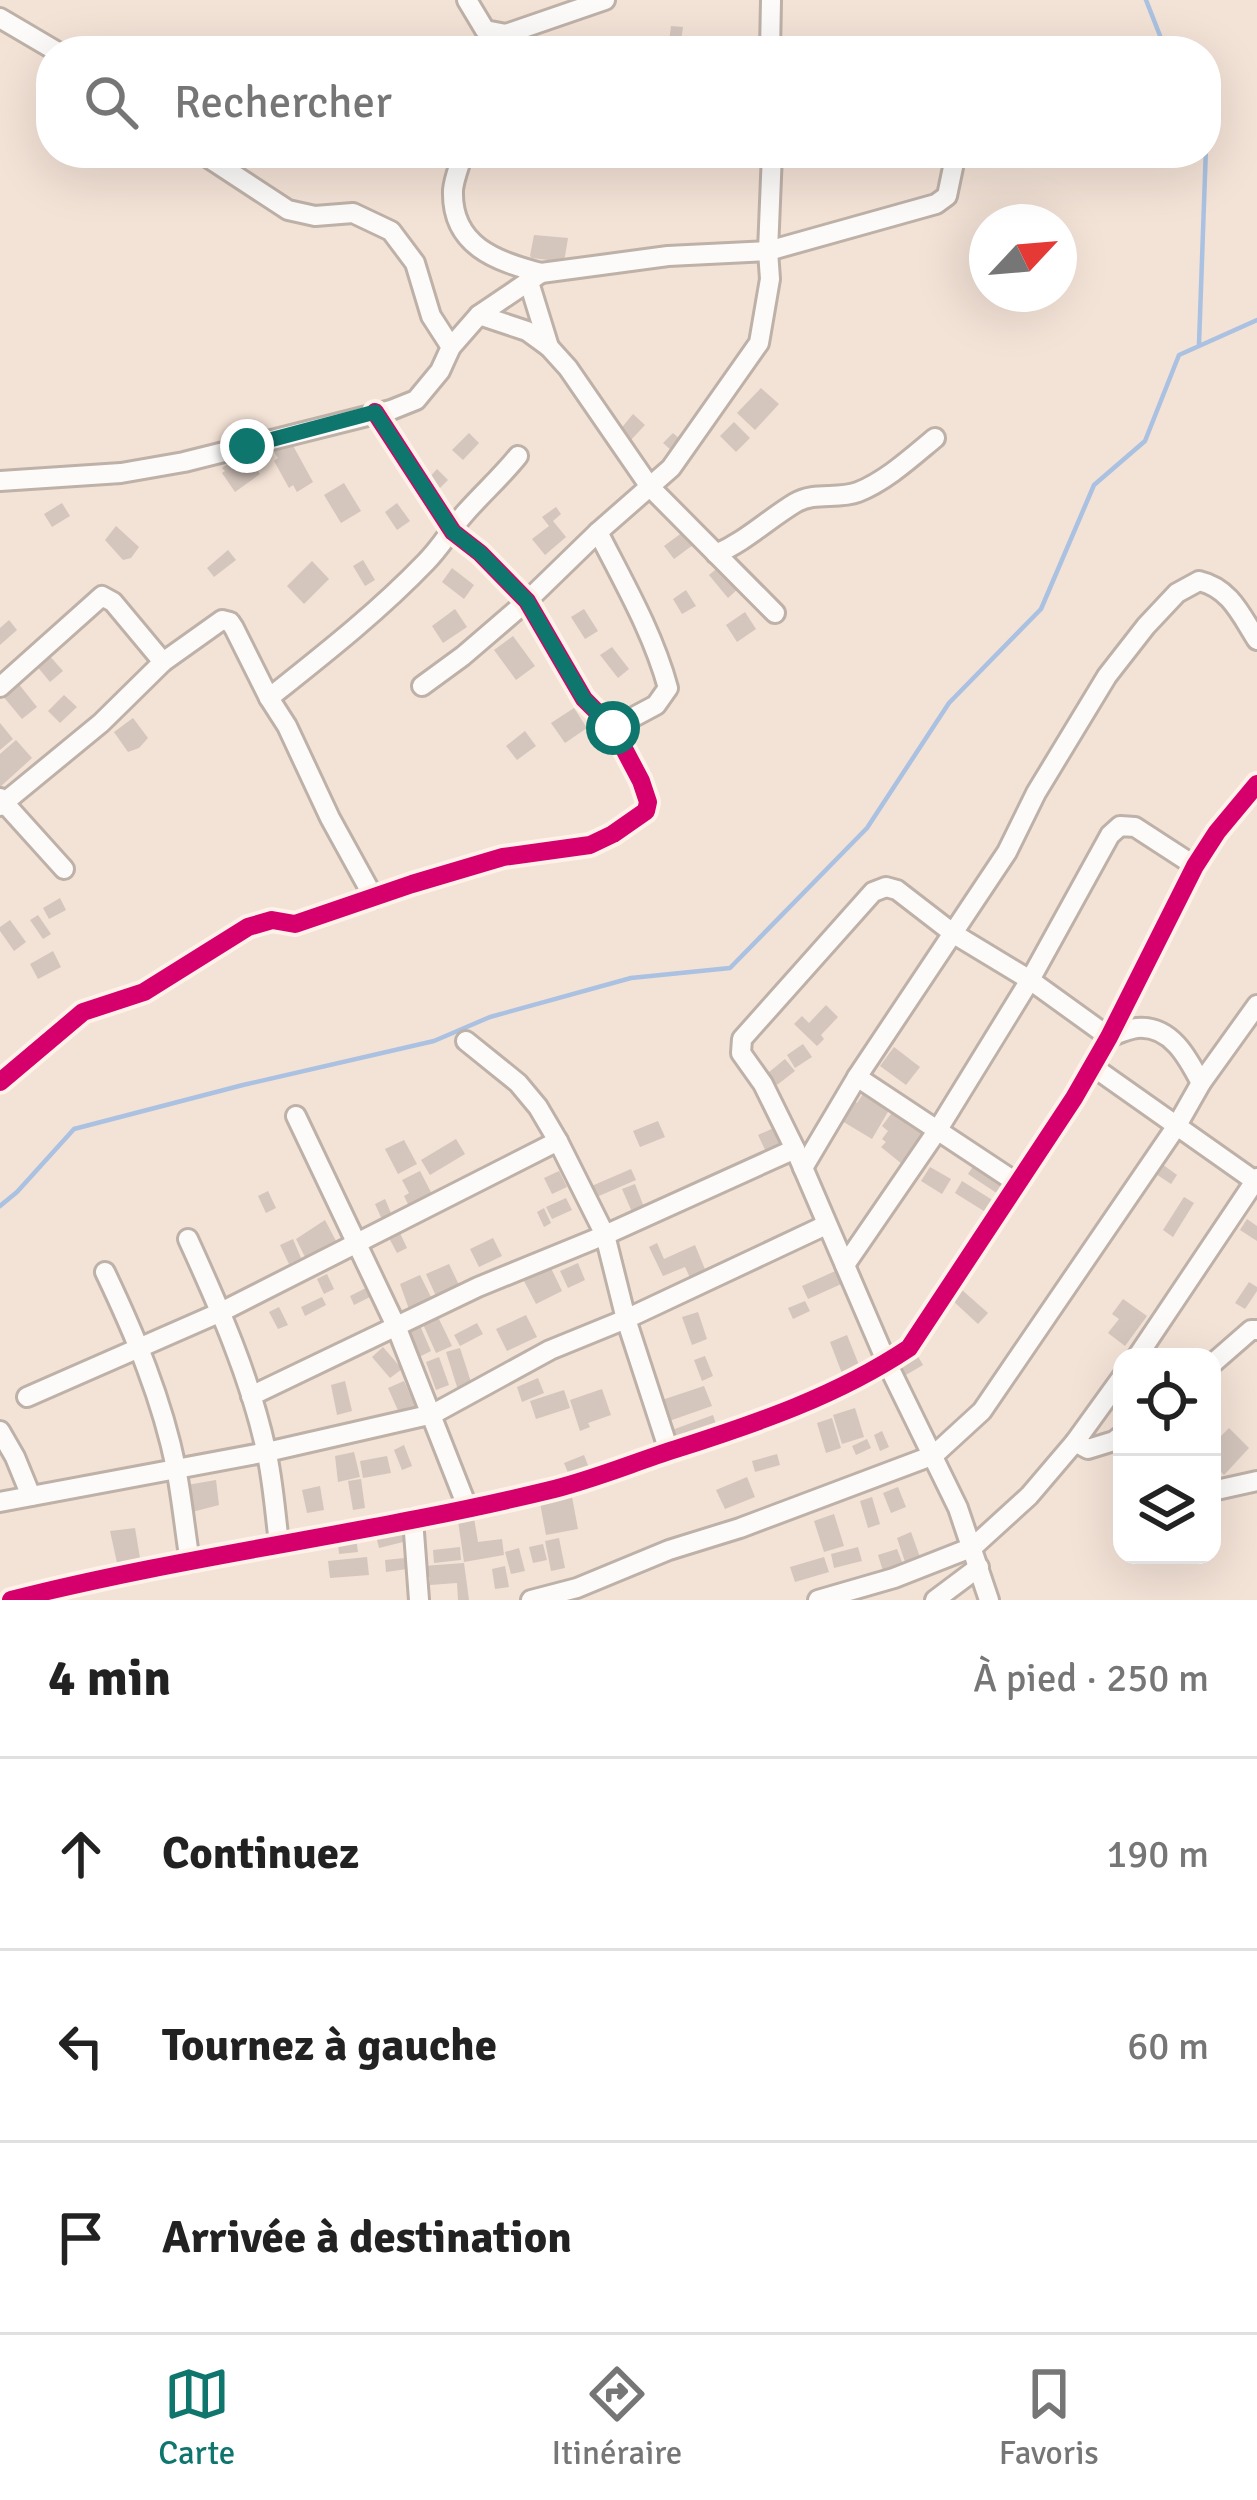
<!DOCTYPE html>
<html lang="fr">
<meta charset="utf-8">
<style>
:root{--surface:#fff;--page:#f6f6f6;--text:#222;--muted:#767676;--line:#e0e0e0;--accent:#0f766e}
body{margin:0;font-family:Signika,sans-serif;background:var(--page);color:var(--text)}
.controls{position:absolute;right:36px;bottom:36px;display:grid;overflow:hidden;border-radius:24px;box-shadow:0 12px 48px #0002}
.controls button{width:108px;height:108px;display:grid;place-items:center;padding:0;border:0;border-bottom:3px solid var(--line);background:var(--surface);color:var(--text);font:60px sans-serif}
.compass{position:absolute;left:969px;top:204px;width:108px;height:108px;border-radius:50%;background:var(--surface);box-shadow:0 12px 48px #0002;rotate:64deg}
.stop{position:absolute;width:36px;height:36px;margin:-27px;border:9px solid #0f766e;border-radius:50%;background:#fff}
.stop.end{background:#0f766e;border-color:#fff;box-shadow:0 3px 12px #0008}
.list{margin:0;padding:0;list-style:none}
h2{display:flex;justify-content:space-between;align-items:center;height:156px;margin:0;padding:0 48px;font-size:51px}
h2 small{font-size:39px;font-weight:400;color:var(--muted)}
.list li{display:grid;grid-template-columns:78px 1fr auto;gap:36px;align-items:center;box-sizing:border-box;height:192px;padding:0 48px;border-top:3px solid var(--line)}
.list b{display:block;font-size:45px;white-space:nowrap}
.list em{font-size:39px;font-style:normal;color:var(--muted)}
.icon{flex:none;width:66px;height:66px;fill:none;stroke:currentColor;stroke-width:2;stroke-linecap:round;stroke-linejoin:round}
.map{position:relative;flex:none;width:1257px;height:1600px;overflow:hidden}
.search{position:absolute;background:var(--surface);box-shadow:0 12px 48px #0002;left:36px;right:36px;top:36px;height:132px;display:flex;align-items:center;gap:30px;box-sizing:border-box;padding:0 42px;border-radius:48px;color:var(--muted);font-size:45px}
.sheet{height:732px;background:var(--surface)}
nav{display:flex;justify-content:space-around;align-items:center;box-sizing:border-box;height:168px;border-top:3px solid var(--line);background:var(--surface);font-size:33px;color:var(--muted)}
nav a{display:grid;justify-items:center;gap:6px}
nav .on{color:var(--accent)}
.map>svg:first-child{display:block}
</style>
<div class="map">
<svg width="1257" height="1600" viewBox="0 0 1257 1600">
<rect width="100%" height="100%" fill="#f3e2d6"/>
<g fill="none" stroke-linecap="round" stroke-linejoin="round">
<g stroke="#aac1e1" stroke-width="4.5">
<polyline points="1146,0 1166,51"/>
<polyline points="1199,344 1206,147"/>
<polyline points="0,1206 17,1192 74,1129 243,1085 434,1041 490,1017 631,978 730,968 867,828 949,703 1041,609 1094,485 1145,441 1179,355 1257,320"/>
</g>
</g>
<g fill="#d4c6bd">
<polygon points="671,26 683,27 680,50 668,49"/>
<polygon points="534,235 568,238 564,262 532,258 530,256"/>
<polygon points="761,388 779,404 755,430 737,413"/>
<polygon points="633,414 645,425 630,441 619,431"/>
<polygon points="734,422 750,438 736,452 720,436"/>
<polygon points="469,433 479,443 463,460 452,450"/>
<polygon points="673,433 681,440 671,450 663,443"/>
<polygon points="291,442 313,482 297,492 293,485 289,488 274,461 278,458 274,452"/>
<polygon points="241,454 244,459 248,456 260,474 235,492 222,473 225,471 222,468"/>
<polygon points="437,469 448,480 436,492 426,481"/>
<polygon points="344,483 361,511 341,523 324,495"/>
<polygon points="62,503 70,516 52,527 44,514"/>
<polygon points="397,503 410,521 397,530 385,512"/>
<polygon points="556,507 561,514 553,521 566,537 545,555 532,539 549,526 542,517"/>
<polygon points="116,526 139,547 131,558 123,560 105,540"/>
<polygon points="683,532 693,545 674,559 664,546"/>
<polygon points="228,550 236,560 214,577 207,568"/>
<polygon points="363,560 375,580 365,586 353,566"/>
<polygon points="312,561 329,579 304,604 287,586"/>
<polygon points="721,565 740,587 728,598 709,575"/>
<polygon points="452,568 474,585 464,599 442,582"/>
<polygon points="686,590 696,606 682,614 673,599"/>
<polygon points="455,609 467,627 443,643 432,626"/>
<polygon points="584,609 598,631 585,639 571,617"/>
<polygon points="745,612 756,629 737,642 726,625"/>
<polygon points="9,620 17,630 0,645 0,628"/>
<polygon points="513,636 535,666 516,680 494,650"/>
<polygon points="612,647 629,669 618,678 600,655"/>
<polygon points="48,654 63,671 50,682 35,664"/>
<polygon points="18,683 37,707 22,719 2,695"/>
<polygon points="64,695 77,707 60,723 48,711"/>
<polygon points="574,708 587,728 565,743 551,723"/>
<polygon points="133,718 148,738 139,748 128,752 114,732"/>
<polygon points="0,723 13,739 0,750"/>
<polygon points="525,731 536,746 517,760 506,746"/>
<polygon points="16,740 32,758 0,787 0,754"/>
<polygon points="60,898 66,910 49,919 43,908"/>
<polygon points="38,915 51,934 43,939 30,920"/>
<polygon points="10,920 26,942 14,951 0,931 0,927"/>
<polygon points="53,951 61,967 38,979 30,964"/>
<polygon points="826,1005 838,1017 821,1035 824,1039 817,1046 794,1024 802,1016 809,1023"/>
<polygon points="803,1044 812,1057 795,1068 787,1055"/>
<polygon points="894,1047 920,1067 906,1085 880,1066"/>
<polygon points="785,1059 795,1071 777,1085 768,1073"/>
<polygon points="863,1094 889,1110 872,1139 842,1121 854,1101 857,1103"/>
<polygon points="894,1110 925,1134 902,1164 881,1147 886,1142 882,1139 888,1131 882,1126"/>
<polygon points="658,1121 665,1137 640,1147 633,1131"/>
<polygon points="776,1127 786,1148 768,1156 758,1135"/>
<polygon points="456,1139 465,1154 430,1175 421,1160"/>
<polygon points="404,1140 417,1164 398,1174 385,1149"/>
<polygon points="1162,1164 1177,1175 1171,1184 1156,1174"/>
<polygon points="974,1165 1003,1185 998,1194 968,1174"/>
<polygon points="930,1167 951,1179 942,1194 921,1181"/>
<polygon points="631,1169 636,1180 592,1199 587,1188"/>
<polygon points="420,1171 434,1198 411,1210 404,1196 409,1193 402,1180"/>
<polygon points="559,1171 567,1187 552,1194 544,1178"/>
<polygon points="962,1181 994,1201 987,1213 955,1193"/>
<polygon points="635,1184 644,1207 632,1212 622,1189"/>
<polygon points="268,1191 276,1208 266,1213 258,1196"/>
<polygon points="1184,1197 1194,1203 1173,1237 1163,1230"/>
<polygon points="566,1198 572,1210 552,1219 546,1207"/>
<polygon points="385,1199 394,1220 384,1224 375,1204"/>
<polygon points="544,1208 551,1223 544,1227 537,1212"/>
<polygon points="1247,1219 1257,1226 1257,1241 1240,1230"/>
<polygon points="325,1220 336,1241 305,1257 296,1239"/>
<polygon points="400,1233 407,1248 397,1253 389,1238"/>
<polygon points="493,1238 502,1256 479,1267 470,1249"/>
<polygon points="293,1239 301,1258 289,1264 280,1245"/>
<polygon points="657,1243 664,1259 695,1245 709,1279 694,1286 685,1267 663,1276 649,1247"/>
<polygon points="578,1263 585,1280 568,1288 560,1271"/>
<polygon points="449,1264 459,1285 436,1296 426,1274"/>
<polygon points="550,1266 562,1291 536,1304 523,1279"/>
<polygon points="842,1268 848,1281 808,1299 802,1286"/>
<polygon points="327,1274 334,1289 324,1294 317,1279"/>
<polygon points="420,1275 433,1301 410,1312 400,1284"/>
<polygon points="1249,1282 1257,1287 1257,1291 1245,1309 1235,1303"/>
<polygon points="366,1288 370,1297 354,1305 350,1296"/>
<polygon points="962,1290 988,1313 978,1324 952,1300"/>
<polygon points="322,1297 326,1305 305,1316 301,1307"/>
<polygon points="1123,1299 1147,1316 1125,1346 1108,1333 1119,1319 1112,1314"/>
<polygon points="805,1301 810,1311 793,1319 788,1308"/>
<polygon points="279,1307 288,1325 278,1329 269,1312"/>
<polygon points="698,1312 707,1339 692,1345 682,1317"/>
<polygon points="437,1315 452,1346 436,1353 422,1322"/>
<polygon points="526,1315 537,1337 507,1351 496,1329"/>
<polygon points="418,1321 431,1351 419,1357 405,1327"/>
<polygon points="477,1323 483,1334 460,1346 454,1335"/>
<polygon points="847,1335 861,1370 843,1376 830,1342"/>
<polygon points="383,1347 402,1369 390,1378 372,1357"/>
<polygon points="460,1348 472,1385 458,1390 446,1352"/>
<polygon points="916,1353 923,1365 899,1379 892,1368"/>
<polygon points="705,1356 713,1376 702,1381 694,1360"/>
<polygon points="439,1357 449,1385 436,1390 426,1362"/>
<polygon points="538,1378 544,1393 522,1402 517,1387"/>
<polygon points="345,1381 352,1411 337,1415 331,1385"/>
<polygon points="404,1381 416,1407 400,1415 388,1388"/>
<polygon points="704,1386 712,1406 669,1421 662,1400"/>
<polygon points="602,1389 611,1415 588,1423 590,1427 580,1431 570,1400"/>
<polygon points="564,1390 570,1408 536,1419 530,1401"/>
<polygon points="855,1408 864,1437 842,1444 833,1415"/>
<polygon points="713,1415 717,1427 676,1441 672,1430"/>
<polygon points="832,1418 841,1448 826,1453 817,1423"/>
<polygon points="1229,1428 1249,1448 1224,1475 1212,1463 1212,1445"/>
<polygon points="882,1431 889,1447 880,1451 874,1435"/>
<polygon points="867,1439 871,1448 856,1455 852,1446"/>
<polygon points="404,1445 412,1466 402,1470 394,1450"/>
<polygon points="354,1452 360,1477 338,1482 335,1456"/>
<polygon points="777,1454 780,1465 755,1472 752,1461"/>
<polygon points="584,1455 589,1468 569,1475 564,1463"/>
<polygon points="387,1456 391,1473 363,1478 360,1461"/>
<polygon points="747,1477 755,1497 725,1509 716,1490"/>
<polygon points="361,1479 365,1508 353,1510 348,1481"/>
<polygon points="216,1480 219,1505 192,1512 187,1485"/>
<polygon points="320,1486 324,1510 307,1513 302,1490"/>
<polygon points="898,1487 906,1507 891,1513 883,1493"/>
<polygon points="572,1497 578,1529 546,1535 540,1503"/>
<polygon points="872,1497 880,1524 868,1528 860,1501"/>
<polygon points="834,1514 844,1546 824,1552 814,1521"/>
<polygon points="474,1518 478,1542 502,1539 504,1555 464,1562 458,1521"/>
<polygon points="135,1528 140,1558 117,1563 110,1531"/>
<polygon points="405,1530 407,1541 379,1548 376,1536"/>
<polygon points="911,1532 921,1560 906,1565 897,1538"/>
<polygon points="559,1538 565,1568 551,1571 545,1541"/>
<polygon points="356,1539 358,1552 339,1554 338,1541"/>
<polygon points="543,1544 547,1560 533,1563 529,1547"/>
<polygon points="460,1547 461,1560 434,1563 433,1550"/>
<polygon points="858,1547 862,1561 834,1568 831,1554"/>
<polygon points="519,1548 525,1571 511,1574 505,1552"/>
<polygon points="897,1549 904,1567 884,1574 878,1555"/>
<polygon points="367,1557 369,1575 330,1578 328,1561"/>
<polygon points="824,1557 829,1572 795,1582 790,1567"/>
<polygon points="405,1558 407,1569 386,1572 385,1560"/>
<polygon points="464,1563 469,1600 458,1600 457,1583 430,1585 430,1577 424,1578 423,1566"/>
<polygon points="505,1566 509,1587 495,1589 492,1569"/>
</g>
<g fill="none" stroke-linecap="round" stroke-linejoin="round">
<defs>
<g id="minor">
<polyline points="467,0 485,30 506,34 605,0"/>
<polyline points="0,18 56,51"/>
<polyline points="770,51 771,0"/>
<polyline points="936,51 950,49 958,51"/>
<polyline points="201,153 288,210 315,216 353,213 391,231 415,263 431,316 451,347"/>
<path d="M 463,153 C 460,165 454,178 453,190 C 451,246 496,261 541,273"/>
<polyline points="528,279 549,347"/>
<polyline points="479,315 527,331 549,347 568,368 650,487 775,613"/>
<polyline points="0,481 121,473 184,462 391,410 416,400 440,371 451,347 479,315 541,273 668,256 768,251 936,204 947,196 956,153"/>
<path d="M 598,532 C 624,583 653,633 668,688 L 656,705 L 613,728"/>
<path d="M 716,554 C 746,541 767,520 795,503 C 815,491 837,500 858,492 C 886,481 912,457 935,438"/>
<polyline points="422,686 463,656 527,601 598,532 671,468 759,343 770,279 768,251 772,153"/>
<polyline points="0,687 102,596 113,602 163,662"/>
<path d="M 269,698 C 323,655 378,612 426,562 C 442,546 452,527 467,511 C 484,492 502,476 518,456"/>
<polyline points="0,798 64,869"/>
<polyline points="0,806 101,723 163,662 222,620 230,622 234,628 269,698 287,726 330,818 374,898"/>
<polyline points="466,1041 518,1083 538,1107 558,1141 605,1235 626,1319 669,1451"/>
<polyline points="1092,1066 1255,1181"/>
<polyline points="857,1077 1017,1183"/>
<polyline points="0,1082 83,1012 144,992 248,927 272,920 295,924 412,884 503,857 590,845 613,834 646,811 648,802 641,781 613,728 584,699 527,601 480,553 453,532 375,412"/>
<polyline points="296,1116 396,1326 468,1509"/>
<path d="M 803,1168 L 857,1077 L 1007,852 L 1036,793 L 1107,676 L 1146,626 L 1177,593 L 1199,581 C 1230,588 1241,615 1257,640"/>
<path d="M 188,1239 C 219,1307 250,1377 266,1450 C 273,1480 275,1512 279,1543"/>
<polyline points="845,1265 937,1131 1030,980 1110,835 1120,826 1135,827 1195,866"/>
<path d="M 105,1272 C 135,1335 162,1399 176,1468 C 182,1499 185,1531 190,1562"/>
<polyline points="1137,1357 1257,1178"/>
<polyline points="1212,1364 1251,1330 1257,1330"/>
<polyline points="251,1396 478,1287 605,1235 795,1149"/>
<polyline points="27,1397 221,1312 558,1141"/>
<polyline points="0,1431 15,1457 31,1496"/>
<polyline points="1075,1442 1088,1449 1114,1441 1122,1435"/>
<polyline points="1212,1491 1257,1481"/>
<polyline points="0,1502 267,1452 433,1414 550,1350 626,1319 826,1225"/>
<polyline points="413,1519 419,1600"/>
<path d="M 11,1600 C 187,1555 369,1534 546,1491 C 590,1481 632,1463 676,1449 C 757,1423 837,1396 909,1348 L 1074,1098 L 1109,1037 L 1195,866 L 1217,832 L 1257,784"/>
<polyline points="531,1600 577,1588 669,1550 740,1528 934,1455 982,1411 1176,1127 1201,1083 1257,1005"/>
<polyline points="818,1600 894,1578 973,1547 1029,1496 1075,1442 1122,1377"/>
<polyline points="935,1600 979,1567"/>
<path d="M 989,1600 L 958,1508 L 887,1363 L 795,1149 L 763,1084 L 741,1053 L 742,1039 L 873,892 L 886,887 L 897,890 L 954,934 L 1030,980 L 1109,1037 C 1117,1034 1128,1029 1137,1028 C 1171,1025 1188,1058 1201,1083"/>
</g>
</defs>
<use href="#minor" stroke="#beb1a8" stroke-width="24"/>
<use href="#minor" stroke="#fdfbf9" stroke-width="18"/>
<defs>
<g id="cycleway">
<polyline points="0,1082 83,1012 144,992 248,927 272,920 295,924 412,884 503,857 590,845 613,834 646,811 648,802 641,781 613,728 584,699 527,601 480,553 453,532 375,412"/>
<path d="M 11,1600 C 187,1555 369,1534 546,1491 C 590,1481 632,1463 676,1449 C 757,1423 837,1396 909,1348 L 1074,1098 L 1109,1037 L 1195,866 L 1217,832 L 1257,784"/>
</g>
</defs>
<use href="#cycleway" stroke="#fef2e9" stroke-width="26"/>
<use href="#cycleway" stroke="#d6006c" stroke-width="18"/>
</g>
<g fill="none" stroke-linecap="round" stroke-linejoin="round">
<polyline stroke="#0f766e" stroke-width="15" points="247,446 375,412 453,532 480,553 527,601 584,699 613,728"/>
</g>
</svg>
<div class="controls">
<button><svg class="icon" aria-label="locate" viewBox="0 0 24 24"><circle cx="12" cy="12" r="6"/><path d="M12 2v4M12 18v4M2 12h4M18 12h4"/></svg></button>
<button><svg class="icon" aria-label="layers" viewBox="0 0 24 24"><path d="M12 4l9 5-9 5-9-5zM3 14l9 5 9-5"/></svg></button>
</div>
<svg class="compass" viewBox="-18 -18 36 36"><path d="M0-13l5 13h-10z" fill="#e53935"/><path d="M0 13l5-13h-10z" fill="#767676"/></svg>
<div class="stop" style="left:613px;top:728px"></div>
<div class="stop end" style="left:247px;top:446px"></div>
<div class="search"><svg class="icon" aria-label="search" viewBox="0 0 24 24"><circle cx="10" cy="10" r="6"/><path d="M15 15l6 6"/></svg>Rechercher</div>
</div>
<section class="sheet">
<h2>4 min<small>À pied · 250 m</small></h2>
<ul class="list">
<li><svg class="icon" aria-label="ahead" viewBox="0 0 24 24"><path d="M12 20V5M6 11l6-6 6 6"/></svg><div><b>Continuez</b></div><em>190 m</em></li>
<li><svg class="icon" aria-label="left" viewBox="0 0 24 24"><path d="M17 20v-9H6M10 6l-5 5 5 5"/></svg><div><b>Tournez à gauche</b></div><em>60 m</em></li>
<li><svg class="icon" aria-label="arrive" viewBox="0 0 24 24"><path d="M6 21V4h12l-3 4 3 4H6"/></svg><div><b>Arrivée à destination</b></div></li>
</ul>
</section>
<nav>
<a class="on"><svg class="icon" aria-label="map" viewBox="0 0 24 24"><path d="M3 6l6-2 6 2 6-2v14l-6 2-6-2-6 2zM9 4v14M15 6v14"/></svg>Carte</a>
<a><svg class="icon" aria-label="directions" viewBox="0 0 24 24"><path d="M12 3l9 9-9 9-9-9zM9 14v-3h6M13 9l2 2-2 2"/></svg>Itinéraire</a>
<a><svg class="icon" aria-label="saved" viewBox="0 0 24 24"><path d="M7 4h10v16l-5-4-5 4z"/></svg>Favoris</a>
</nav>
